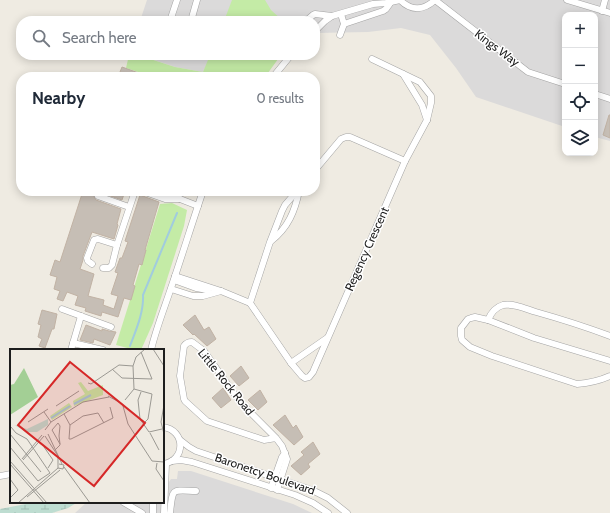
<!DOCTYPE html>
<meta charset="utf-8">
<style>
:root{--surface:#fff;--page:#f6f6f7;--text:#1f2937;--muted:#747a83;--line:#e0e1e3}
body{margin:0;font-family:Cabin,sans-serif;background:var(--page);color:var(--text)}
.controls{position:absolute;right:12px;top:12px;display:grid;overflow:hidden;border-radius:8px;box-shadow:0 2px 10px #0003}
.controls button{width:36px;height:36px;display:grid;place-items:center;padding:0;border:0;border-bottom:1px solid var(--line);background:var(--surface);color:var(--text);font:20px sans-serif}
.list{margin:0;padding:0;list-style:none}
h2{display:flex;justify-content:space-between;align-items:center;height:52px;margin:0;padding:0 16px;font-size:17px}
h2 small{font-size:13px;font-weight:400;color:var(--muted)}
.icon{flex:none;width:22px;height:22px;fill:none;stroke:currentColor;stroke-width:2;stroke-linecap:round;stroke-linejoin:round}
.map{position:relative;flex:none;width:610px;height:513px;overflow:hidden}
.search{position:absolute;background:var(--surface);box-shadow:0 2px 10px #0003;left:16px;top:16px;width:304px;height:44px;display:flex;align-items:center;gap:10px;box-sizing:border-box;padding:0 14px;border-radius:16px;color:var(--muted);font-size:15px}
.panel{position:absolute;background:var(--surface);box-shadow:0 2px 10px #0003;left:16px;top:72px;width:304px;height:124px;border-radius:16px}
.map>svg:first-child{display:block}
</style>
<div class="map">
<svg width="610" height="513" viewBox="0 0 610 513">
<defs>
<pattern id="wetland-marsh" width="20" height="14" patternUnits="userSpaceOnUse"><rect width="20" height="14" fill="#beddd1"/><path d="M1 5h8M5 5V1M11 12h8M15 12V8" fill="none" stroke="#a3bdb3"/></pattern>
</defs>
<rect width="100%" height="100%" fill="#efebe2"/>
<g fill="#dbdada">
<polygon points="147,0 243,0 231,21 140,21"/>
<polygon points="253,0 610,0 610,141 595,137 595,15 565,15 565,127 476,97 456,68 430,35 401,28 368,32 315,33 315,21 274,21"/>
<polygon points="139,55 212,55 203,72 175,67"/>
<polygon points="178,471 191,471 293,504 312,513 75,513 87,502 163,502 163,499 168,499 169,482 171,479 177,479"/>
</g>
<g fill="#c4eba6">
<polygon points="232,0 265,0 271,10 283,21 224,21"/>
<polygon points="129,55 138,55 175,67 203,72 210,55 281,55 265,77 153,77 126,68"/>
<polygon points="172,203 187,210 184,226 153,323 141,350 135,350 116,345 160,204"/>
</g>
<polygon fill="url(#wetland-marsh)" points="36,502 78,502 68,508 52,513 0,513 0,509"/>
<g fill="none" stroke-linecap="round" stroke-linejoin="round">
<path stroke="#a1ccde" stroke-width="2" d="M 130,346 C 136,330 144,312 143,295 L 177,213"/>
</g>
<g fill="#c6beb5" stroke="#c1b2a4">
<polygon points="122,67 147,76 147,77 118,77"/>
<polygon points="609,115 610,115 610,138 603,135"/>
<polygon points="83,191 125,191 122,200 99,192 95,192 94,194 94,197 96,200 121,209 117,224 118,225 114,239 92,232 83,256 83,260 80,269 94,274 88,296 104,300 103,305 114,309 118,296 111,294 118,273 115,272 120,258 122,258 128,242 125,241 140,195 159,202 145,250 146,250 142,265 139,264 133,285 135,286 131,300 124,298 118,317 102,312 101,316 85,311 86,308 75,305 78,296 67,292 63,301 57,299 60,291 54,289 57,277 50,275 55,260 60,262"/>
<polygon points="42,310 57,314 54,329 52,329 45,348 39,346 42,339 38,337 41,325 38,324"/>
<polygon points="195,315 204,330 209,327 216,339 207,346 194,334 193,335 183,325"/>
<polygon points="86,325 102,331 102,329 109,331 116,332 110,345 94,339 93,343 80,340"/>
<polygon points="241,366 249,378 239,386 230,376"/>
<polygon points="223,388 231,400 221,408 212,398"/>
<polygon points="260,390 267,402 258,410 248,400"/>
<polygon points="285,415 293,428 296,425 303,437 294,445 273,425"/>
<polygon points="313,442 320,454 308,464 310,467 301,475 291,466 304,455 301,452"/>
</g>
<g fill="none" stroke-linecap="round" stroke-linejoin="round">
<defs>
<g id="minor">
<path d="M 400,0 C 411,11 423,11 435,0"/>
<polyline points="435,0 528,72 565,84"/>
<polyline points="567,0 610,13"/>
<polyline points="602,11 605,0"/>
<polyline points="170,21 177,0"/>
<polyline points="191,21 197,0"/>
<polyline points="306,21 313,15 315,14 332,16"/>
<polyline points="344,24 383,11 386,9 391,2"/>
<polyline points="315,31 325,21 332,16 373,4 386,3 400,0"/>
<polyline points="340,35 344,24 341,14"/>
<polyline points="403,74 422,105 427,120"/>
<polyline points="273,77 291,55"/>
<polyline points="595,94 610,99"/>
<polyline points="315,170 341,139 346,137 350,137 405,161"/>
<polyline points="142,191 165,199 180,199"/>
<polyline points="163,191 180,199 198,206"/>
<polyline points="297,191 285,205 282,211 270,242 250,303 291,363 302,376 305,378 309,377 313,372 405,161 427,120 431,103 431,96 420,82 372,59"/>
<polyline points="98,196 129,207"/>
<path d="M 271,241 C 288,228 295,211 299,191"/>
<polyline points="92,264 88,261 87,258 94,240 98,239 117,245"/>
<polyline points="103,268 109,268 112,265 117,245 135,191"/>
<polyline points="175,276 221,291 250,303"/>
<polyline points="174,280 196,288 208,290"/>
<polyline points="171,289 193,296 203,296 221,291"/>
<polyline points="62,309 111,327"/>
<path d="M 488,320 C 491,313 496,307 503,305 C 514,303 526,309 536,312 C 561,319 586,327 610,336"/>
<polyline points="73,343 103,350"/>
<polyline points="71,350 81,316"/>
<path d="M 151,350 C 156,329 164,309 171,288 C 182,256 192,223 203,191"/>
<path d="M 610,361 L 534,338 L 488,320 L 475,317 L 471,318 L 468,319 L 461,328 L 461,336 L 462,340 L 470,347 L 492,356 L 577,384 C 590,383 599,381 610,376"/>
<polyline points="291,363 327,338"/>
<path d="M 163,427 C 186,430 186,461 163,464"/>
<path d="M 276,438 L 264,440 L 207,421 L 185,401 L 184,399 L 180,376 L 184,346 C 186,343 188,342 192,342 L 204,351 L 240,402 L 276,438 L 282,446 L 287,459 L 277,490"/>
<polyline points="180,440 189,447 196,451 312,490 328,498 347,513"/>
<polyline points="172,461 181,460 192,462 295,495 313,503 328,513"/>
<polyline points="0,476 11,474"/>
<polyline points="271,488 282,457 285,453"/>
<polyline points="123,502 142,513"/>
<polyline points="153,513 153,502"/>
<polyline points="164,513 166,464"/>
<path d="M 170,513 C 173,487 171,490 196,491"/>
</g>
</defs>
<use href="#minor" stroke="#a4a4a4" stroke-width="7"/>
<use href="#minor" stroke="#fff" stroke-width="6"/>
</g>
<g text-anchor="middle" stroke-width="3" stroke-linejoin="round" paint-order="stroke">
<g font-size="12" fill="#1d1d1d" stroke="#fff">
<text transform="translate(497 48) rotate(37)" y="4">Kings Way</text>
<text transform="translate(367 249) rotate(-66)" y="4">Regency Crescent</text>
<text transform="translate(226 382) rotate(51)" y="4">Little Rock Road</text>
<text transform="translate(265 474) rotate(19)" y="4">Baronetcy Boulevard</text>
</g>
</g>
<g transform="translate(10 349)">
<rect width="154" height="154" fill="#efebe2"/>
<path d="M 71,33 L 78,42 L 93,36 L 93,46 L 64,57 L 63,52 L 75,45 L 68,34 ZM 59,54 L 62,58 L 42,71 L 40,67 Z" fill="#c4eba6"/>
<path d="M 14,19 L 28,48 L 0,66 L 0,36 L 4,35 Z" fill="#a3cf95"/>
<path d="M 38,70 L 38,76 L 27,83 L 17,83 L 4,76 L 17,80 Z" fill="#beddd1"/>
<path fill="none" stroke="#a1ccde" stroke-width="2" d="M 64,55 L 81,46M 41,69 L 60,57"/>
<path fill="none" stroke="#9b9993" stroke-width="1" d="M 143,0 L 154,17M 102,20 L 112,29 L 142,30 L 131,3M 78,34 L 81,35 L 109,16 L 123,17M 124,40 L 142,45 L 138,70 L 133,75M 131,43 L 128,51 L 130,70 L 139,83 L 152,80M 98,47 L 109,53M 115,51 L 124,40 L 123,17 L 126,8 L 135,0M 154,56 L 151,73 L 154,85M 46,57 L 69,42M 113,57 L 118,75 L 142,112 L 154,113M 34,63 L 41,73M 54,65 L 60,76M 18,73 L 38,60M 94,74 L 88,64 L 73,67 L 60,76 L 59,90 L 61,90 L 103,69 L 100,58M 35,81 L 41,73 L 73,53 L 99,48M 140,84 L 149,101M 0,85 L 31,123M 38,85 L 52,115M 35,87 L 48,107 L 48,119 L 53,120 L 54,116 L 49,115M 0,98 L 28,132 L 40,124 L 17,90 L 6,84 L 1,78M 34,98 L 43,111 L 38,119M 45,101 L 50,96 L 50,95 L 49,87 L 50,77 L 48,74 L 42,81 L 50,95M 12,110 L 32,86M 13,111 L 34,87M 0,112 L 37,154M 147,114 L 146,120 L 154,132M 0,115 L 34,154M 54,118 L 80,154M 0,130 L 8,141 L 0,149M 17,148 L 50,121M 8,154 L 48,119"/>
<path fill="#d62828" fill-opacity="0.15" stroke="#d62828" stroke-width="2" d="M 60,13 L 135,74 L 84,137 L 8,76 Z"/>
<rect width="154" height="154" fill="none" stroke="#1d1d1d" stroke-width="2"/>
</g>
</svg>
<div class="controls">
<button>+</button>
<button>−</button>
<button><svg class="icon" aria-label="locate" viewBox="0 0 24 24"><circle cx="12" cy="12" r="6"/><path d="M12 2v4M12 18v4M2 12h4M18 12h4"/></svg></button>
<button><svg class="icon" aria-label="layers" viewBox="0 0 24 24"><path d="M12 4l9 5-9 5-9-5zM3 14l9 5 9-5"/></svg></button>
</div>
<div class="search"><svg class="icon" aria-label="search" viewBox="0 0 24 24"><circle cx="10" cy="10" r="6"/><path d="M15 15l6 6"/></svg>Search here</div>
<section class="panel">
<h2>Nearby<small>0 results</small></h2>
<ul class="list">
</ul>
</section>
</div>
